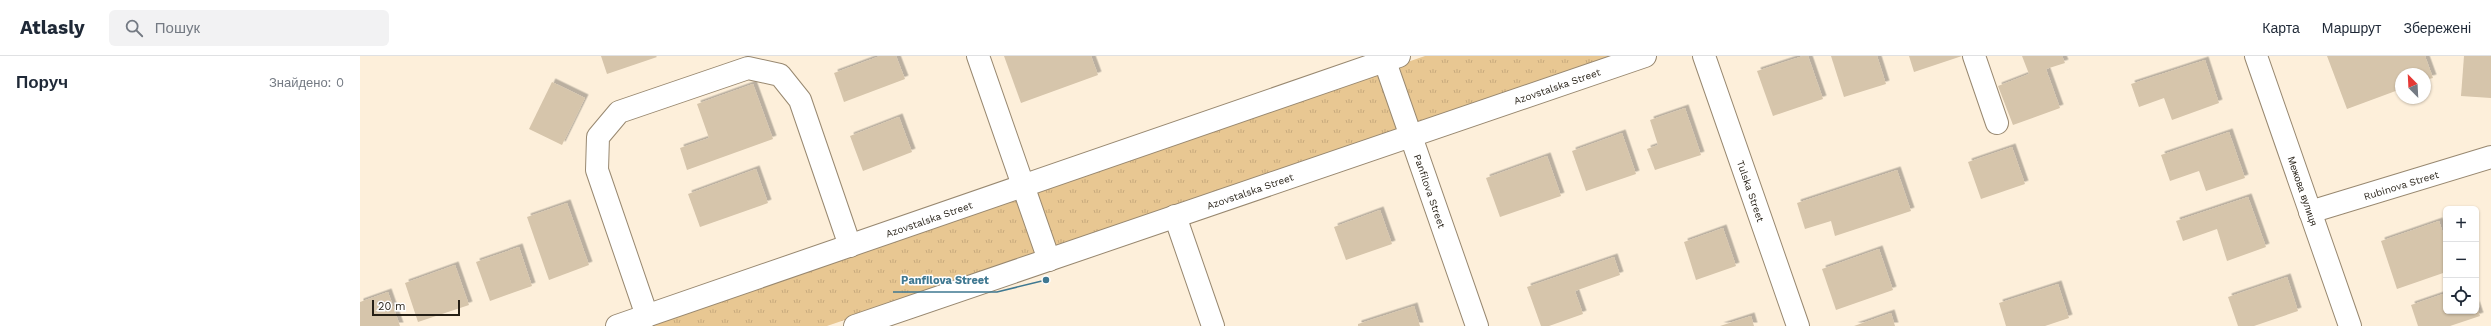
<!DOCTYPE html>
<html lang="uk">
<meta charset="utf-8">
<style>
:root{--surface:#fff;--page:#f2f2f3;--text:#1f2937;--muted:#747a83;--line:#e0e1e3}
body{margin:0;font-family:"Work Sans",sans-serif;background:var(--page);color:var(--text)}
.controls{position:absolute;right:12px;bottom:12px;display:grid;overflow:hidden;border-radius:6px;box-shadow:0 1px 3px #0004}
.controls button{width:36px;height:36px;display:grid;place-items:center;padding:0;border:0;border-bottom:1px solid var(--line);background:var(--surface);color:var(--text);font:20px sans-serif}
.compass{position:absolute;left:2035px;top:12px;width:36px;height:36px;border-radius:50%;background:var(--surface);box-shadow:0 1px 3px #0004;rotate:336deg}
.scale{position:absolute;left:12px;bottom:10px;width:88px;box-sizing:border-box;padding-left:4px;border:2px solid #251f15;border-top:0;font-size:11px;line-height:14px;white-space:nowrap;color:#251f15;-webkit-text-stroke:3px #fff;paint-order:stroke}
.list{margin:0;padding:0;list-style:none}
h2{display:flex;justify-content:space-between;align-items:center;height:52px;margin:0;padding:0 16px;font-size:17px}
h2 small{font-size:13px;font-weight:400;color:var(--muted)}
.icon{flex:none;width:22px;height:22px;fill:none;stroke:currentColor;stroke-width:2;stroke-linecap:round;stroke-linejoin:round}
.map{position:relative;flex:none;width:2131px;height:270px;overflow:hidden}
header{display:flex;align-items:center;gap:24px;box-sizing:border-box;height:56px;padding:0 20px;background:var(--surface);border-bottom:1px solid var(--line)}
header strong{font-size:19px}
nav{display:flex;gap:22px;margin-inline-start:auto;font-size:14px}
.search{width:280px;height:36px;background:var(--page);display:flex;align-items:center;gap:10px;box-sizing:border-box;padding:0 14px;border-radius:6px;color:var(--muted);font-size:15px}
main{display:flex}
aside{flex:1;background:var(--surface)}
.map>svg:first-child{display:block}
</style>
<header>
<strong>Atlasly</strong>
<div class="search"><svg class="icon" aria-label="search" viewBox="0 0 24 24"><circle cx="10" cy="10" r="6"/><path d="M15 15l6 6"/></svg>Пошук</div>
<nav><a>Карта</a><a>Маршрут</a><a>Збережені</a></nav>
</header>
<main>
<aside>
<h2>Поруч<small>Знайдено: 0</small></h2>
<ul class="list">
</ul>
</aside>
<div class="map">
<svg width="2131" height="270" viewBox="0 0 2131 270">
<defs>
<pattern id="grass-tufts" width="24" height="20" patternUnits="userSpaceOnUse"><rect width="24" height="20" fill="#e8c792"/><path d="M3 7l-1-3M5 7V3M7 7l1-3M15 17l-1-3M17 17v-4M19 17l1-3" fill="none" stroke="#c7aa7d"/></pattern>
<filter id="shadow"><feDropShadow dx="3.5" dy="-3.5" stdDeviation="0" flood-color="#0004"/></filter>
</defs>
<rect width="100%" height="100%" fill="#fdefda"/>
<polygon fill="url(#grass-tufts)" points="1065,0 1259,0 467,270 278,270"/>
<g fill="#d6c5ab" filter="url(#shadow)">
<polygon points="241,0 296,0 297,1 247,18"/>
<polygon points="520,0 536,0 545,23 484,46 474,17"/>
<polygon points="644,0 731,0 738,19 661,47"/>
<polygon points="1443,0 1448,0 1463,43 1413,60 1397,15"/>
<polygon points="1471,0 1517,0 1526,28 1484,41"/>
<polygon points="1549,0 1602,0 1554,16"/>
<polygon points="1662,0 1702,0 1705,7 1686,13 1700,52 1653,69 1638,30 1669,18"/>
<polygon points="1967,0 2065,0 2073,22 2065,24 2065,18 2041,18 2041,33 1987,53"/>
<polygon points="2104,0 2131,0 2131,42 2101,40"/>
<polygon points="1845,4 1859,47 1812,64 1804,42 1779,51 1771,28"/>
<polygon points="192,26 225,42 202,89 169,73"/>
<polygon points="393,28 413,83 327,114 320,92 349,82 337,48"/>
<polygon points="1325,52 1341,99 1295,114 1287,93 1298,89 1290,64"/>
<polygon points="539,61 552,96 503,115 490,80"/>
<polygon points="1869,76 1885,122 1846,135 1839,115 1810,125 1801,99"/>
<polygon points="1262,77 1276,118 1226,135 1212,95"/>
<polygon points="1652,91 1665,128 1621,143 1608,106"/>
<polygon points="1187,100 1201,140 1140,161 1126,122"/>
<polygon points="396,113 408,147 340,171 328,138"/>
<polygon points="1537,114 1551,155 1475,180 1471,165 1445,173 1437,147"/>
<polygon points="1888,141 1906,191 1867,205 1857,173 1823,185 1816,165"/>
<polygon points="207,147 229,209 189,224 167,161"/>
<polygon points="1020,154 1032,188 986,204 974,171"/>
<polygon points="2079,165 2086,186 2086,216 2037,233 2021,185"/>
<polygon points="1363,172 1376,210 1336,224 1324,186"/>
<polygon points="159,191 172,230 130,245 116,206"/>
<polygon points="1519,193 1533,234 1476,254 1462,213"/>
<polygon points="1254,201 1260,219 1215,235 1223,258 1189,270 1181,270 1167,231"/>
<polygon points="95,209 109,249 58,266 45,227"/>
<polygon points="1927,221 1938,255 1894,270 1878,270 1868,241"/>
<polygon points="1698,228 1709,262 1685,270 1646,270 1639,247"/>
<polygon points="28,236 40,270 0,270 0,246"/>
<polygon points="2086,237 2086,255 2116,255 2116,248 2120,260 2090,270 2058,270 2051,249"/>
<polygon points="1054,250 1060,270 998,270 998,268"/>
<polygon points="1531,257 1535,270 1494,270"/>
<polygon points="1391,260 1394,270 1360,270"/>
</g>
<g fill="none" stroke-linecap="round" stroke-linejoin="round">
<defs>
<g id="minor">
<polyline points="618,0 689,204"/>
<polyline points="1023,0 1117,270"/>
<polyline points="1344,0 1438,270"/>
<polyline points="1614,0 1637,67"/>
<polyline points="1896,0 1990,270"/>
<polyline points="1950,156 2131,101"/>
<polyline points="815,160 853,270"/>
<polyline points="287,260 237,114 238,81 259,56 388,12 420,19 440,44 490,190"/>
<polyline points="257,270 1039,0"/>
<polyline points="495,270 1285,0"/>
</g>
</defs>
<use href="#minor" stroke="#988870" stroke-width="24"/>
<use href="#minor" stroke="#fff" stroke-width="22"/>
</g>
<g text-anchor="middle" stroke-width="3" stroke-linejoin="round" paint-order="stroke">
<g font-size="10" fill="#251f15" stroke="#fff">
<text transform="translate(1197 30) rotate(-19)" y="4">Azovstalska Street</text>
<text transform="translate(2041 129) rotate(-17)" y="4">Rubinova Street</text>
<text transform="translate(890 135) rotate(-19)" y="4">Azovstalska Street</text>
<text transform="translate(1070 135) rotate(71)" y="4">Panfilova Street</text>
<text transform="translate(1391 135) rotate(71)" y="4">Tulska Street</text>
<text transform="translate(1943 135) rotate(71)" y="4">Межова вулиця</text>
<text transform="translate(569 163) rotate(-19)" y="4">Azovstalska Street</text>
</g>
</g>
<path fill="none" stroke="#3f7891" stroke-width="1.5" d="M686 224L637 236H533"/>
<circle fill="#3f7891" stroke="#fff" stroke-width="1.5" cx="686" cy="224" r="4"/>
<g font-size="11" text-anchor="middle" font-weight="bold" fill="#3f7891" stroke="#fff" stroke-width="3" stroke-linejoin="round" paint-order="stroke">
<text x="585" y="228">Panfilova Street</text>
</g>
</svg>
<div class="controls">
<button>+</button>
<button>−</button>
<button><svg class="icon" aria-label="locate" viewBox="0 0 24 24"><circle cx="12" cy="12" r="6"/><path d="M12 2v4M12 18v4M2 12h4M18 12h4"/></svg></button>
</div>
<svg class="compass" viewBox="-18 -18 36 36"><path d="M0-13l5 13h-10z" fill="#e53935"/><path d="M0 13l5-13h-10z" fill="#747a83"/></svg>
<div class="scale">20 m</div>
</div>
</main>
